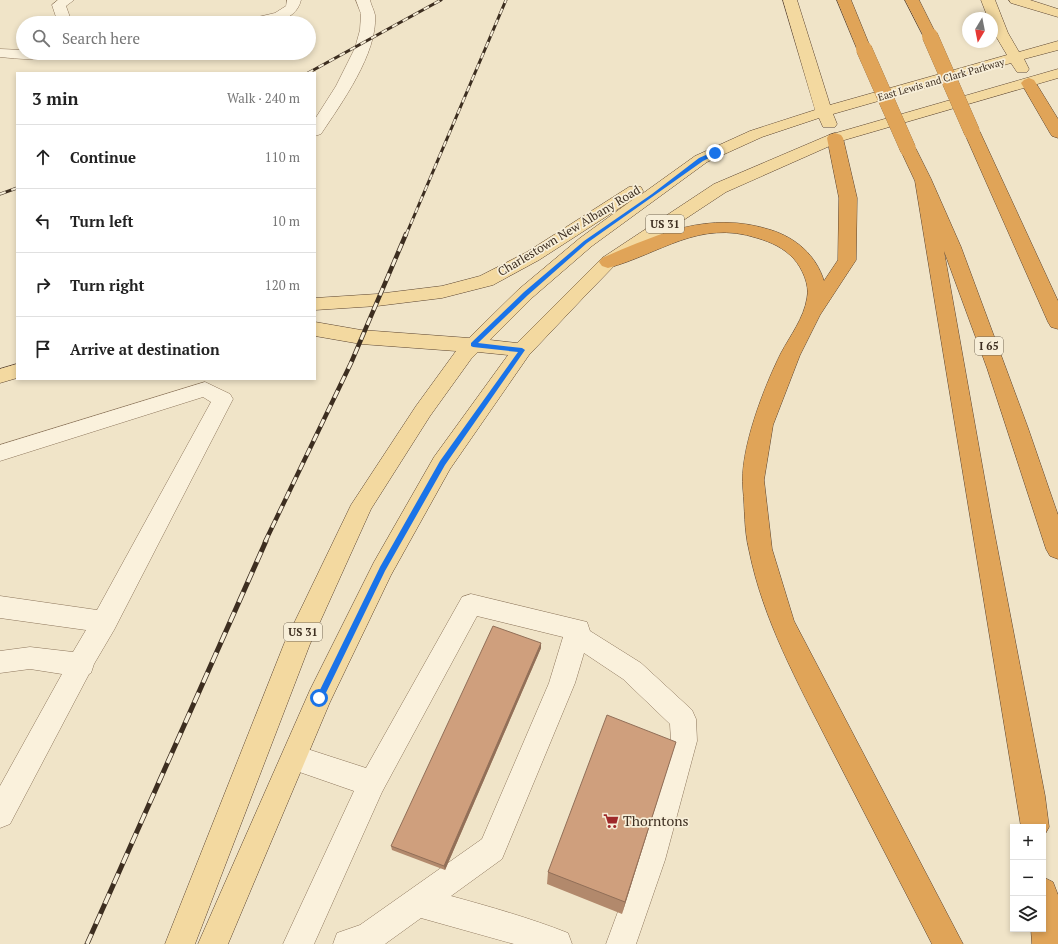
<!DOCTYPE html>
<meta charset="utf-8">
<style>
:root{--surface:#fff;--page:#f2f2f2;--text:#222;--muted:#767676;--line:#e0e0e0}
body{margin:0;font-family:"PT Serif",serif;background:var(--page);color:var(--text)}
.controls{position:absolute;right:12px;bottom:12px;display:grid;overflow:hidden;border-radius:0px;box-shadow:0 2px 6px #0003}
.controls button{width:36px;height:36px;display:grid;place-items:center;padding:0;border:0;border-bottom:1px solid var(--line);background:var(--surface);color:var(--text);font:20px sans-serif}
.compass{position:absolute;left:962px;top:12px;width:36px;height:36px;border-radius:50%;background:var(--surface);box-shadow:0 2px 6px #0003;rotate:190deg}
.stop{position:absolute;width:12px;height:12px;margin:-9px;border:3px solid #1a73e8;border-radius:50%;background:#fff}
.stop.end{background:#1a73e8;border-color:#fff;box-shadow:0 1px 4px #0008}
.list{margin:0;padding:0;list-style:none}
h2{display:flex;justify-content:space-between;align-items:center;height:52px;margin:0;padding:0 16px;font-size:17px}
h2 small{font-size:13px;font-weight:400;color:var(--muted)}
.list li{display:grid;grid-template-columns:26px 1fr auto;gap:12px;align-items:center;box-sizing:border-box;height:64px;padding:0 16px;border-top:1px solid var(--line)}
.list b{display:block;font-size:15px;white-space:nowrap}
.list em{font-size:13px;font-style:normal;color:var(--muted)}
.icon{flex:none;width:22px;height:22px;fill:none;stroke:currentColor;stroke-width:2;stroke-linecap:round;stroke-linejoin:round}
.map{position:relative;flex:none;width:1058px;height:944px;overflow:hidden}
.search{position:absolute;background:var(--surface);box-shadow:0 2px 6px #0003;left:16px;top:16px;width:300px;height:44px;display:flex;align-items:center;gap:10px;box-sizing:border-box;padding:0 14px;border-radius:22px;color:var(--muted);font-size:15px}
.panel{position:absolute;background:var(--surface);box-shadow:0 2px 6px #0003;left:16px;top:72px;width:300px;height:308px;border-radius:0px}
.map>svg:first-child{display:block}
</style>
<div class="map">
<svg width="1058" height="944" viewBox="0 0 1058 944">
<rect width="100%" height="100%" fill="#f0e4c8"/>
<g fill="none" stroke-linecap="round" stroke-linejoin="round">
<defs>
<g id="minor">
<polygon points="58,0 74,0 66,6 72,23 58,23 52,5"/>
<path d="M 287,0 L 301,0 C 295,25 264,23 243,23 L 245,20 L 275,13 L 286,6 Z"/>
<path d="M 356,0 L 370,0 C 371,5 374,10 375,15 C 378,53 341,104 321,134 L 315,136 L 315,119 L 336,86 L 355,48 L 360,30 L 361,14 Z"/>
<path d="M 0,49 L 23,50 L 23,53 L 61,53 L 59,56 C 40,61 20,59 0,57 Z"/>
<polygon points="205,382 230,394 233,399 114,630 94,664 91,673 89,674 10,824 0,828 0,786 62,674 30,669 0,673 0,651 30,647 73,652 86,630 0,618 0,596 97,610 211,402 203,397 0,461 0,445"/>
<path d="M 471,594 L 587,622 L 590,631 L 641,663 L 692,710 L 696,719 L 697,741 L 665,860 L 636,944 L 606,944 L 637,860 L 671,741 L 670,724 L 623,679 L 584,653 L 575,683 L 502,859 L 451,896 C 491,907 530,918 568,933 L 572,944 L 514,944 L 421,918 L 385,944 L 333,944 L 337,933 L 360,925 L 482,839 L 549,683 L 563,637 L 477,616 L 382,792 L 314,944 L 283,944 L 354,791 L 285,767 L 281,758 L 285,749 L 295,745 L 366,768 L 462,597 Z"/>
</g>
<g id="major">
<polygon points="783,0 797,0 830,105 1007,55 994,33 992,18 988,18 981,0 995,0 1008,33 1019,52 1058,41 1058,50 1024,59 1029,69 1027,72 1017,72 1011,63 833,114 837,124 835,127 823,127 819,118 762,137 707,162 592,246 533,297 490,340 517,343 602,258 714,184 829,135 1058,69 1058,78 841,141 726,192 614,266 583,298 529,355 450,469 391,575 330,702 228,944 198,944 310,690 374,562 434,457 508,355 478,352 471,359 430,416 371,509 310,644 195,944 165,944 284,644 351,505 416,406 456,351 361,344 315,336 315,322 361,330 469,338 519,289 580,238 635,198 539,260 493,285 442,298 377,306 315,310 315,298 377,294 442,286 480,276 527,252 629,187 635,186 641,187 643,191 642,194 695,156 750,131 815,110"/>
<polygon points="1009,0 1030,0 1058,9 1058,17 1011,3"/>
<polygon points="17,364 17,378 0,383 0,369"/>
</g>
<g id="highway">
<polygon points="837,0 851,0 871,49 869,52 859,52 857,49"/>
<polygon points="905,0 919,0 937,36 935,39 925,39"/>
<polygon points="1029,78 1034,80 1058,119 1058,138 1052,136 1050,133 1021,83 1024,80"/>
<polygon points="972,127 978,129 980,132 1058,301 1058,329 1051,327 1048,322 964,132 966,129"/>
<path d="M 835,133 L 841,135 L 843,138 L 857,198 L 856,260 L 820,315 L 800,355 L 773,425 L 764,480 L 772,549 L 794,621 L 963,944 L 932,944 C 898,878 864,812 830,746 C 798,683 763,620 749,550 C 744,530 745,509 743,489 C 739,451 764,387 781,353 C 790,336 804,318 807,298 C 810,285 802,268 794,259 C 784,248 771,242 757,238 C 699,219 660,254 608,268 L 602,266 L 599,262 L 602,258 C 659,234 708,210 771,230 C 796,238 816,255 824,281 L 838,260 L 839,198 L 827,138 L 829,135 Z"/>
<polygon points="908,144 914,146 916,149 931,179 961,247 1028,428 1058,515 1058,559 1050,556 1046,549 987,368 944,251 991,515 1045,796 1049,827 1043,838 1043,827 1021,827 915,181 900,149 902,146"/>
<polygon points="1043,877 1053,882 1058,895 1058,944 1032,944 1031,929 1043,929"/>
</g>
</defs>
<use href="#minor" stroke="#8d765c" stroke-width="1"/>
<use href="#major" stroke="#5b4430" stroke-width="1"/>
<use href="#highway" stroke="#5b4430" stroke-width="1"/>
<use href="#minor" fill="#faf1dc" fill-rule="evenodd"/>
<use href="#major" fill="#f3d9a0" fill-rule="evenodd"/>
<use href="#highway" fill="#e0a458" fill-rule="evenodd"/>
<defs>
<g id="rail-far2">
<polyline points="308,73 441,0"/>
<polyline points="0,194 17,188"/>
<polyline points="406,235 506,0"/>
</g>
<polyline id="rail-far1" points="265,542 351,363 406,234"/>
<polyline id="rail" points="87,944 266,541"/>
</defs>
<use href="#rail-far2" stroke="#3d2e20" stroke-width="3"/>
<use href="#rail-far1" stroke="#3d2e20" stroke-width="4.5"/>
<use href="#rail" stroke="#3d2e20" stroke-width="5"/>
<use href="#rail-far2" stroke="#f7eed8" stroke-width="2" stroke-dasharray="6" stroke-linecap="butt"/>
<use href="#rail-far1" stroke="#f7eed8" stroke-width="3" stroke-dasharray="8" stroke-linecap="butt"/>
<use href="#rail" stroke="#f7eed8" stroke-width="3.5" stroke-dasharray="11" stroke-linecap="butt"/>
<defs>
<g id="highway-bridge">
<polyline points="930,36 972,132"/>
<polyline points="864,49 908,149"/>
</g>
</defs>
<use href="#highway-bridge" stroke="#5b4430" stroke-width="16" stroke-linecap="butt"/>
<use href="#highway-bridge" stroke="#e0a458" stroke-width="16"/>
</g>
<g fill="#b2896c">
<polygon points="541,643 541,648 445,870 392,850 391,846"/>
<polygon points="671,757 622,914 547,884 548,872"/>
</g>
<g fill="#916f58">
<polygon points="541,643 541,648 445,870 444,866"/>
<polygon points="676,742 671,757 622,914 625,902"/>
</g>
<g fill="#cf9f7d" stroke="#916f58">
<polygon points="493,626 541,643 444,866 391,846"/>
<polygon points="607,715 676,742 625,902 548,872"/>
</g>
<polygon fill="#1a73e8" points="715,151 717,154 703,161 587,243 528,295 478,343 522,348 525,350 445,465 385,571 322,701 317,701 317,696 380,567 440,461 518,352 473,347 471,346 471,343 524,292 584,241 652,194 699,158"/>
<defs>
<symbol id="supermarket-bare" viewBox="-9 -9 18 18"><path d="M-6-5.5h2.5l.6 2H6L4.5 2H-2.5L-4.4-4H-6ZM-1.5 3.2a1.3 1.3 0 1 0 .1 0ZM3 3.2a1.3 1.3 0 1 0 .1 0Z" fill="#9e2a2b" stroke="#f7eed8" stroke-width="2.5" paint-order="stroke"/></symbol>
</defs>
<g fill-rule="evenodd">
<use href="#supermarket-bare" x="600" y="810" width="22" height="22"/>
</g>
<g text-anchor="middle" stroke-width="3.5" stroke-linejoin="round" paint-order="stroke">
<g font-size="10" fill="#3d2e20" stroke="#f7eed8">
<text transform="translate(941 79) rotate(-16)" y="4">East Lewis and Clark Parkway</text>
</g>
<g fill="#f7eed8" stroke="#756857" stroke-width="1">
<rect x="646" y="215" width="38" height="18" rx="3"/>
<rect x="975" y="337" width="28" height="18" rx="3"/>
<rect x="284" y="623" width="38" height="18" rx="3"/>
</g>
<g font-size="11" font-weight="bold" fill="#3d2e20">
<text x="665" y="228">US 31</text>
<text x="989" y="350">I 65</text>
<text x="303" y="636">US 31</text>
</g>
<g font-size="12" fill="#3d2e20" stroke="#f7eed8">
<text transform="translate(569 231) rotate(-31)" y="4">Charlestown New Albany Road</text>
</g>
<g font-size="14" fill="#3d2e20" stroke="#f7eed8" text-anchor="start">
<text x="623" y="826">Thorntons</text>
</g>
</g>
</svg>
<div class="controls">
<button>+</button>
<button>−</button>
<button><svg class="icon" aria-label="layers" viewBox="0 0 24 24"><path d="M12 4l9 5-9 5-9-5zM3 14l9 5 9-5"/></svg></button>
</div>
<svg class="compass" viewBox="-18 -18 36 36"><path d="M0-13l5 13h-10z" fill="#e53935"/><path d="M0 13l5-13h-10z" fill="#767676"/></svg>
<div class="stop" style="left:319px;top:698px"></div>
<div class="stop end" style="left:715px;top:153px"></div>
<div class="search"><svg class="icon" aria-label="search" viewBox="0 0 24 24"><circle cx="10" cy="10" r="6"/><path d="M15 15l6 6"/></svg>Search here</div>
<section class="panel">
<h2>3 min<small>Walk · 240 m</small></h2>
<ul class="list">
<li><svg class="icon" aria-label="ahead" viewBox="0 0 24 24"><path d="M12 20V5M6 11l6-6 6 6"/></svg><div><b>Continue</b></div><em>110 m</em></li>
<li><svg class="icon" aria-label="left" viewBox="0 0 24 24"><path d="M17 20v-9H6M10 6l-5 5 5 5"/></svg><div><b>Turn left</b></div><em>10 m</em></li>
<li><svg class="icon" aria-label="right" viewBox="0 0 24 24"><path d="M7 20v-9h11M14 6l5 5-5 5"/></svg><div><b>Turn right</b></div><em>120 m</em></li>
<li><svg class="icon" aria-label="arrive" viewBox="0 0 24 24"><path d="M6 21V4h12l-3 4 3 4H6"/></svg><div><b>Arrive at destination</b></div></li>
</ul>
</section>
</div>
